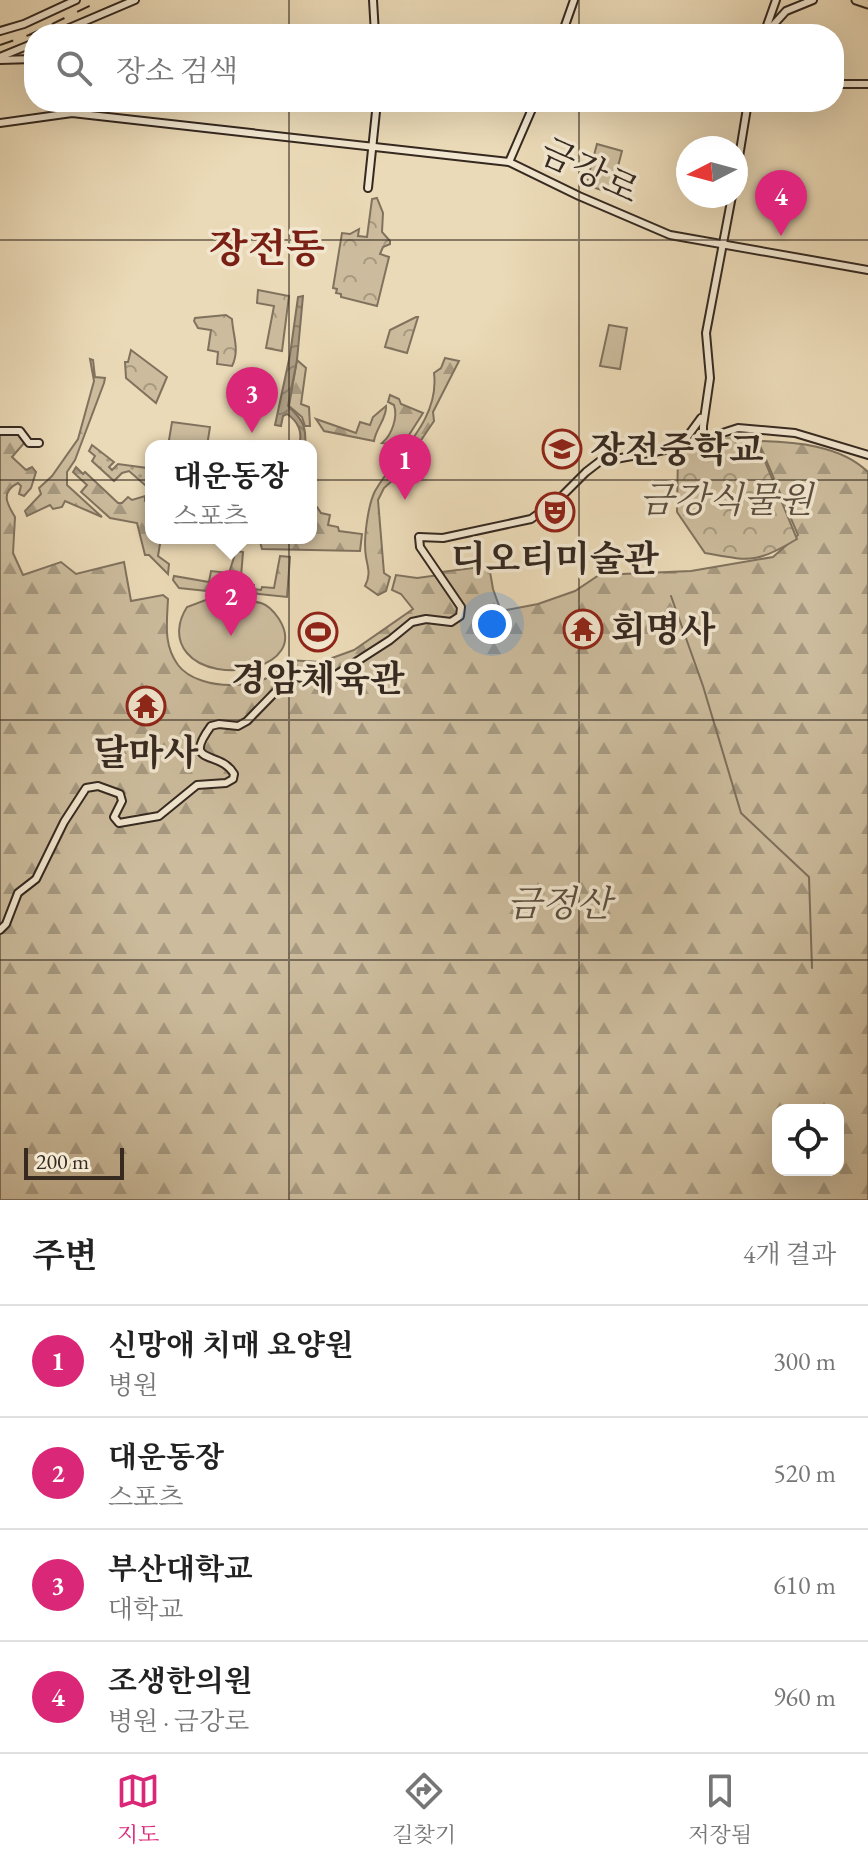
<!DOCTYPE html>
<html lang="ko">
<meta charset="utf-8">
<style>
:root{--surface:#fff;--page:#f6f6f6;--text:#222;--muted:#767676;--line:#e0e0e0;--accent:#db2777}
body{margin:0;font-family:"EB Garamond","Noto Serif KR",serif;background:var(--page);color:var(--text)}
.controls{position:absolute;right:24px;bottom:24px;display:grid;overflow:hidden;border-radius:16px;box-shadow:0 8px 32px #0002}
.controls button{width:72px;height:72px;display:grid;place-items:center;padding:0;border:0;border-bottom:2px solid var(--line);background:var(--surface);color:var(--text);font:40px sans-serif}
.compass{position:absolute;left:676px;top:136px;width:72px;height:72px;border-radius:50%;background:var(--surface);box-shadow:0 8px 32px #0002;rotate:264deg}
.scale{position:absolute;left:24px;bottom:20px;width:100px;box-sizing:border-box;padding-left:8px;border:4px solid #352920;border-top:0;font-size:22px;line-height:28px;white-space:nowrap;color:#352920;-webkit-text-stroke:6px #f2e7d0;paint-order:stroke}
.you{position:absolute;left:492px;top:624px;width:28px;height:28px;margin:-20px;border:6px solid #fff;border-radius:50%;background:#1a73e8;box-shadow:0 0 0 12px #1a73e833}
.badge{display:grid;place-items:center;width:52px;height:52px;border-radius:50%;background:var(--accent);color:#fff;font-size:26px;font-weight:700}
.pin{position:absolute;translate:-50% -66px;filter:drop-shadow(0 2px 4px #0008)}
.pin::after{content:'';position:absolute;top:42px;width:28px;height:24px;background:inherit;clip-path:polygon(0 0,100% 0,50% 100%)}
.popup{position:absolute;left:145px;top:440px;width:172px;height:104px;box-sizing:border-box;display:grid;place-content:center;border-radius:16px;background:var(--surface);filter:drop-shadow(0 2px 6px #0005);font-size:26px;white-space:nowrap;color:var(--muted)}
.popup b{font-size:30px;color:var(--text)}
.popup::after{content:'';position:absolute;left:50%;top:100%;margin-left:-16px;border:16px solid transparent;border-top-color:var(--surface)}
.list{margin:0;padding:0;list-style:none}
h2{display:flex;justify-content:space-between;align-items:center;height:104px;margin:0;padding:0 32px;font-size:34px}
h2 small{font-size:26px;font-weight:400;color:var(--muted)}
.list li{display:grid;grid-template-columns:52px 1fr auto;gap:24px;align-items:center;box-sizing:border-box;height:112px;padding:0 32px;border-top:2px solid var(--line)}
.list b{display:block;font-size:30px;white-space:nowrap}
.list p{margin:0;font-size:26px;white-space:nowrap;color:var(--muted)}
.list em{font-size:26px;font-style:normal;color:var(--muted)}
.icon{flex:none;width:44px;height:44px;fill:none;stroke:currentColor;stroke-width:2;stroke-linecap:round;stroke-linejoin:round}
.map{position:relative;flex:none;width:868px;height:1200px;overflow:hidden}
.search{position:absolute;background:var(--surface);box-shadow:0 8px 32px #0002;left:24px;right:24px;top:24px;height:88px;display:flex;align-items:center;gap:20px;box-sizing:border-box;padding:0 28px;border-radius:32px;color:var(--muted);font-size:30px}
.sheet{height:552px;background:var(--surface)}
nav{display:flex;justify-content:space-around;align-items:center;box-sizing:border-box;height:112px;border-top:2px solid var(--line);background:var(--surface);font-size:22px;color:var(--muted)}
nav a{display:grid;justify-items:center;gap:4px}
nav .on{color:var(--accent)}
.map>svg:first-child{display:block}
</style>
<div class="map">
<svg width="868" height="1200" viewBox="0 0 868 1200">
<defs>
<pattern id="grass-dots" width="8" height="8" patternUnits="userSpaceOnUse" patternTransform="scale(2)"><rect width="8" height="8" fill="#ccbc9d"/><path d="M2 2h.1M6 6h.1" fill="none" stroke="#a69980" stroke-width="1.8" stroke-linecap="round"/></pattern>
<pattern id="forest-firs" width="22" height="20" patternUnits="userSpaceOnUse" patternTransform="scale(2)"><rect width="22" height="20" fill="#ccbc9d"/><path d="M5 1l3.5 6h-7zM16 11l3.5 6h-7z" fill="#a69980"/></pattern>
<pattern id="park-crowns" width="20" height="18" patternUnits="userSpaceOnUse" patternTransform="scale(2)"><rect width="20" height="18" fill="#ccbc9d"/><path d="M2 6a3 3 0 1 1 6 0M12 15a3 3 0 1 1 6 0" fill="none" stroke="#a69980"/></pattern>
<pattern id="water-waves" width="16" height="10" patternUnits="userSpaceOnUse" patternTransform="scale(2)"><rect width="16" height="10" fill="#ad9e84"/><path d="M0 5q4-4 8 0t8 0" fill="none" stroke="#8e816c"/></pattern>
</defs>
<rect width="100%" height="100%" fill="#ebdab7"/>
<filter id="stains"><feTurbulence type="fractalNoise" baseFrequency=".0025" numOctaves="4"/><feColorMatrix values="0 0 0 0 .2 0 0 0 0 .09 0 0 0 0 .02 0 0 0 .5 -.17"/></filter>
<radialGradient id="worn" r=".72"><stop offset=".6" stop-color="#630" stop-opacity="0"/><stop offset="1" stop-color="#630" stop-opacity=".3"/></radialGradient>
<polygon fill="url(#grass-dots)" stroke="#80725e" stroke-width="2" points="92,445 114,462 109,467 112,470 118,464 147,468 149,482 145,485 129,471 122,473 114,481 92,461 95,456 89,451"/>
<g fill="url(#forest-firs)" stroke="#80725e" stroke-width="2" fill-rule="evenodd">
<path d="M 445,358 L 459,361 L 433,412 L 434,421 L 415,449 L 402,460 L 393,480 L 384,488 L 378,500 L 384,573 L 390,577 L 386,591 L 378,595 L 365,586 C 371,574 368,569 366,557 C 363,540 368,505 375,491 C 396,454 440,421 434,373 L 441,368 Z"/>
<polygon points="90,359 93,360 95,377 105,378 104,383 75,460 67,472 67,485 102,517 65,501 62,507 53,509 50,505 27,516 25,511 41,494 39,488 52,476 78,439 94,381"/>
<polygon points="297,360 306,368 301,404 309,407 310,426 305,426 302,417 289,406"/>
<path d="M 390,395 L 399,399 L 401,404 L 423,413 L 402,446 L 382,443 C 392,435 398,417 394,405 L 388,402 Z"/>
<path d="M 386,406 C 387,418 376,428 374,441 L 324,431 L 316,419 L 356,433 L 360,422 L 370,425 L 373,417 Z"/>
<path d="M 13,432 L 18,433 L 25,442 L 12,457 L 26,470 L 32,467 L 36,472 L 31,488 L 24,496 L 19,494 L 21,486 L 18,483 C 0,492 7,504 15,517 L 13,553 L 23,575 L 61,562 L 76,574 L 124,562 L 131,601 L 163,595 L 168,599 C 167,623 163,644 178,665 C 199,693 271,692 288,660 L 321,662 L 354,650 L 413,609 L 401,594 L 392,590 L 396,575 L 417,578 L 439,575 L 460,608 L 459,614 L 451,621 L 439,622 L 452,624 L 461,616 L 462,606 L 441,572 L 489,566 L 493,589 L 501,611 L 538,604 L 575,591 L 599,575 L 691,571 L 773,557 L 798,535 L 758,441 C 795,442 840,445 868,472 L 868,1200 L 0,1200 L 0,932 L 5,929 L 18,894 L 36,881 L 65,823 L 87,788 L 96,787 L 119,796 L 114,819 L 121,824 L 160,816 L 198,785 L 209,782 L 196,784 L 160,815 L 122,823 L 116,819 L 123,801 L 122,795 L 98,785 L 86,786 L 75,798 L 35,879 L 17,890 L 5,923 L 0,926 L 0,433 ZM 778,1110 L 838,1110 L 838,1170 L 778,1170 Z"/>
<polygon points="76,467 83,474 85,472 118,503 122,503 128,497 132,500 145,496 145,501 151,502 151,538 161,538 158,556 169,564 168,574 149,555 145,555 137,523 110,518 81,492 87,485 73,472"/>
<polygon points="311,506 317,507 321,513 330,515 328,525 338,527 339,531 362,534 360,551 262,549 259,538 311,538"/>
<polygon points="236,551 243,552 240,589 235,594 179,588 173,580 174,576 209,582 211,571 229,573"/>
<polygon points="280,556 290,557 287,597 249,593 245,585 254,585 254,589 261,590 262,587 274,588"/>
</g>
<g fill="url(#park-crowns)" stroke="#80725e" stroke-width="2">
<polygon points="377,198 383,213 382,232 390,241 390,244 383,247 380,254 389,257 377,306 341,297 341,294 336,293 337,289 333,288 342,233 350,234 359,229 358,236 367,237 372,199"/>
<polygon points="258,290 289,296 282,351 266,348 274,306 257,303"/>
<path d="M 226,315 L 232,319 C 233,336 240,350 232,366 L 217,364 L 218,352 L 208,350 L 211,330 L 198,328 L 194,321 L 195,318 Z"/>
<polygon points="416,317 418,317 407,353 385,347 390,330"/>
<polygon points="131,350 167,377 156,403 126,378 125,362 128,362"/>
<path d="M 746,428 L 757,442 L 797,539 C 756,564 750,561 705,553 L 677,512 L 678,451 L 680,446 Z"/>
</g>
<g fill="#ccbc9d" stroke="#80725e" stroke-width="2">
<polygon points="597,144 622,151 611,193 586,185"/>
<polygon points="609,325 627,328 620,369 600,366"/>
<polygon points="172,422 210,427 207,446 168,446"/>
<path d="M 211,598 C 227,600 245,599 261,603 C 268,605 275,613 279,619 C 310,668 215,687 187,653 C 175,639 178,621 187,607 Z"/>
</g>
<path fill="url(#water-waves)" stroke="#7d6f5c" stroke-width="2" d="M 303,296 L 297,360 L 288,406 C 302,419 307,426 305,446 L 299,446 C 303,432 299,422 287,414 L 283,416 L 281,426 L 275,425 L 290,355 L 298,297 Z"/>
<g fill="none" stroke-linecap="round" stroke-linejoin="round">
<polyline stroke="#7d6f5c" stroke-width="2" points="671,596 703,686 741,813 809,877 812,968"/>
<defs>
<g id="secondary">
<polyline points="373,0 375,34"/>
<polyline points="0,31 24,24 76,0"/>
<polyline points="765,31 776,0"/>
<polyline points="55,34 135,0"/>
<polyline points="562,34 574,0"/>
<polyline points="765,34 786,11 813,0"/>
<polyline points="0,57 34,43"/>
<polyline points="0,60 34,59"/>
<polyline points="834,84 868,84"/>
<polyline points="0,123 72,113 509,162 579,196 670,235 868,270"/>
<polyline points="509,162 535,102"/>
<polyline points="736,175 748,102"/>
<polyline points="368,188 377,102"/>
<polyline points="0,431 20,431 29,443 39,443"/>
<polyline points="703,438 703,426 710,378 706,333 732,196"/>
<polyline points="682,444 701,418"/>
<path d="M 0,930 L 6,924 L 18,893 L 36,879 L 64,822 L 86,788 L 98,786 L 120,794 L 122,801 L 114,817 L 119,823 L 159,816 L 197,785 L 226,783 L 233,779 L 234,774 C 220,749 181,767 211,726 L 219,724 L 238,726 L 247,721 L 287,680 L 295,677 L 320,680 L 334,676 L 390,640 L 412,622 L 426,619 L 451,622 L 460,616 L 461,607 L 420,547 L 419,537 L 443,538 L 531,519 L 559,499 L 586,472 L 599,462 L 676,448 L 738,428 L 795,433 L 868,455"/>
</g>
<polyline id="primary" points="856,0 868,4"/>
</defs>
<use href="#secondary" stroke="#352920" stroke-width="10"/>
<use href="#primary" stroke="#352920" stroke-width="11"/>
<use href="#secondary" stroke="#f2e7d0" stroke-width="6"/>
<use href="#primary" stroke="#ebdab7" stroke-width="7"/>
<polyline stroke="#352920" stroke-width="2" stroke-dasharray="14 14" stroke-linecap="butt" points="0,45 29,35 102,0"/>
</g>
<path fill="none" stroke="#352920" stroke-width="2" stroke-opacity="0.55" d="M 289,0 L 289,34M 579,0 L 579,34M 289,102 L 289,1200M 579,102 L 579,1200M 0,240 L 868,240M 0,480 L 868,480M 0,720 L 868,720M 0,960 L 868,960"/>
<defs>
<symbol id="school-ring" viewBox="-11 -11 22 22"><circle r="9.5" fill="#f2e7d0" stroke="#8f2418" stroke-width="1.5"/><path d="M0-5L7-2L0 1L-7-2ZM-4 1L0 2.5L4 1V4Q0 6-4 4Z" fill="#8f2418"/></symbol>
<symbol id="theatre-ring" viewBox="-11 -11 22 22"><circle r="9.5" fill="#f2e7d0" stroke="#8f2418" stroke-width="1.5"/><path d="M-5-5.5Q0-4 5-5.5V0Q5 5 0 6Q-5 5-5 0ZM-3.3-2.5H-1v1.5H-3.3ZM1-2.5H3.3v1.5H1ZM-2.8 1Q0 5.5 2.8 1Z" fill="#8f2418"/></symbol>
<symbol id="temple-ring" viewBox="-11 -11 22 22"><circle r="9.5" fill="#f2e7d0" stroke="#8f2418" stroke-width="1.5"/><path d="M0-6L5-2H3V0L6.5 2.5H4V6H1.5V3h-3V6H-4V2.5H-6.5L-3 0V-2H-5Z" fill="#8f2418"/></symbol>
<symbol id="stadium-ring" viewBox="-11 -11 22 22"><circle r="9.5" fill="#f2e7d0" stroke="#8f2418" stroke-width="1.5"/><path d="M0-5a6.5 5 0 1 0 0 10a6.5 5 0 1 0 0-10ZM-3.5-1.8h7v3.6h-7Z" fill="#8f2418"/></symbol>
</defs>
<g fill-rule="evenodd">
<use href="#school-ring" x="540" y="427" width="44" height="44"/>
<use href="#theatre-ring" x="533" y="490" width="44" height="44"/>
<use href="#temple-ring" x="561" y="607" width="44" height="44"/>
<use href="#stadium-ring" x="296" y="610" width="44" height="44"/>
<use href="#temple-ring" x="124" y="684" width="44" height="44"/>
</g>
<g text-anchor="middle" stroke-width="7" stroke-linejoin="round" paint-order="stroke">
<g font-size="36" fill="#352920" stroke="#f2e7d0">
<text transform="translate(590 170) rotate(25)" y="13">금강로</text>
</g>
<g font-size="36" font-weight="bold" fill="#352920" stroke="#f2e7d0">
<text x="590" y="462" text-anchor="start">장전중학교</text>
<text x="555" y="571">디오티미술관</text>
<text x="611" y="642" text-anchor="start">회명사</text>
<text x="318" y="691">경암체육관</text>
<text x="146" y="765">달마사</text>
</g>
<g font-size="36" font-style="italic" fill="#5b4e3f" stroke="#f2e7d0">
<text x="726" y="512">금강식물원</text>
<text x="559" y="916">금정산</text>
</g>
<g font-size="40" font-weight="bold" fill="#7a1f14" stroke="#f2e7d0">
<text x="267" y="262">장전동</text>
</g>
</g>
<rect width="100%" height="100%" filter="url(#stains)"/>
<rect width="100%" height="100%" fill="url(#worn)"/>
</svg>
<div class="controls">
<button><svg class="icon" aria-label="locate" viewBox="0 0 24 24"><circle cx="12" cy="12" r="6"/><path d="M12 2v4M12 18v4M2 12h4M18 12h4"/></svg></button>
</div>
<svg class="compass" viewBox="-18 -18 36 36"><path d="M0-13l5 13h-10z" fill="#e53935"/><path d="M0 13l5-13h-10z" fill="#767676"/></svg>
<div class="scale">200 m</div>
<div class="you"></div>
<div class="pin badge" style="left:405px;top:500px">1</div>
<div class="pin badge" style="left:231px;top:636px">2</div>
<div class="popup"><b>대운동장</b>스포츠</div>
<div class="pin badge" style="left:252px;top:433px">3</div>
<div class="pin badge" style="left:781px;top:236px">4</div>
<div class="search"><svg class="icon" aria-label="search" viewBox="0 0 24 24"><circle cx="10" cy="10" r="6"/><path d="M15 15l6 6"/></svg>장소 검색</div>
</div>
<section class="sheet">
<h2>주변<small>4개 결과</small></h2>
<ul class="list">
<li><span class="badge">1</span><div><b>신망애 치매 요양원</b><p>병원</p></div><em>300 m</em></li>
<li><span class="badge">2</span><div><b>대운동장</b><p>스포츠</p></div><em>520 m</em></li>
<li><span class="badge">3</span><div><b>부산대학교</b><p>대학교</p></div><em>610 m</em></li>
<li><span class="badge">4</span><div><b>조생한의원</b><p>병원 · 금강로</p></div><em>960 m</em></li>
</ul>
</section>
<nav>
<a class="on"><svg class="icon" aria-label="map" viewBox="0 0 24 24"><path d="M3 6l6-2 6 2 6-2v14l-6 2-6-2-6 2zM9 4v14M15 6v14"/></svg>지도</a>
<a><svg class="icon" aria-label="directions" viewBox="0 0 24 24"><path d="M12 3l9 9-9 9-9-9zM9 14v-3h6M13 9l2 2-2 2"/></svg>길찾기</a>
<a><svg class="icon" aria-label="saved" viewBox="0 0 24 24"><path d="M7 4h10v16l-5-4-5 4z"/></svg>저장됨</a>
</nav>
